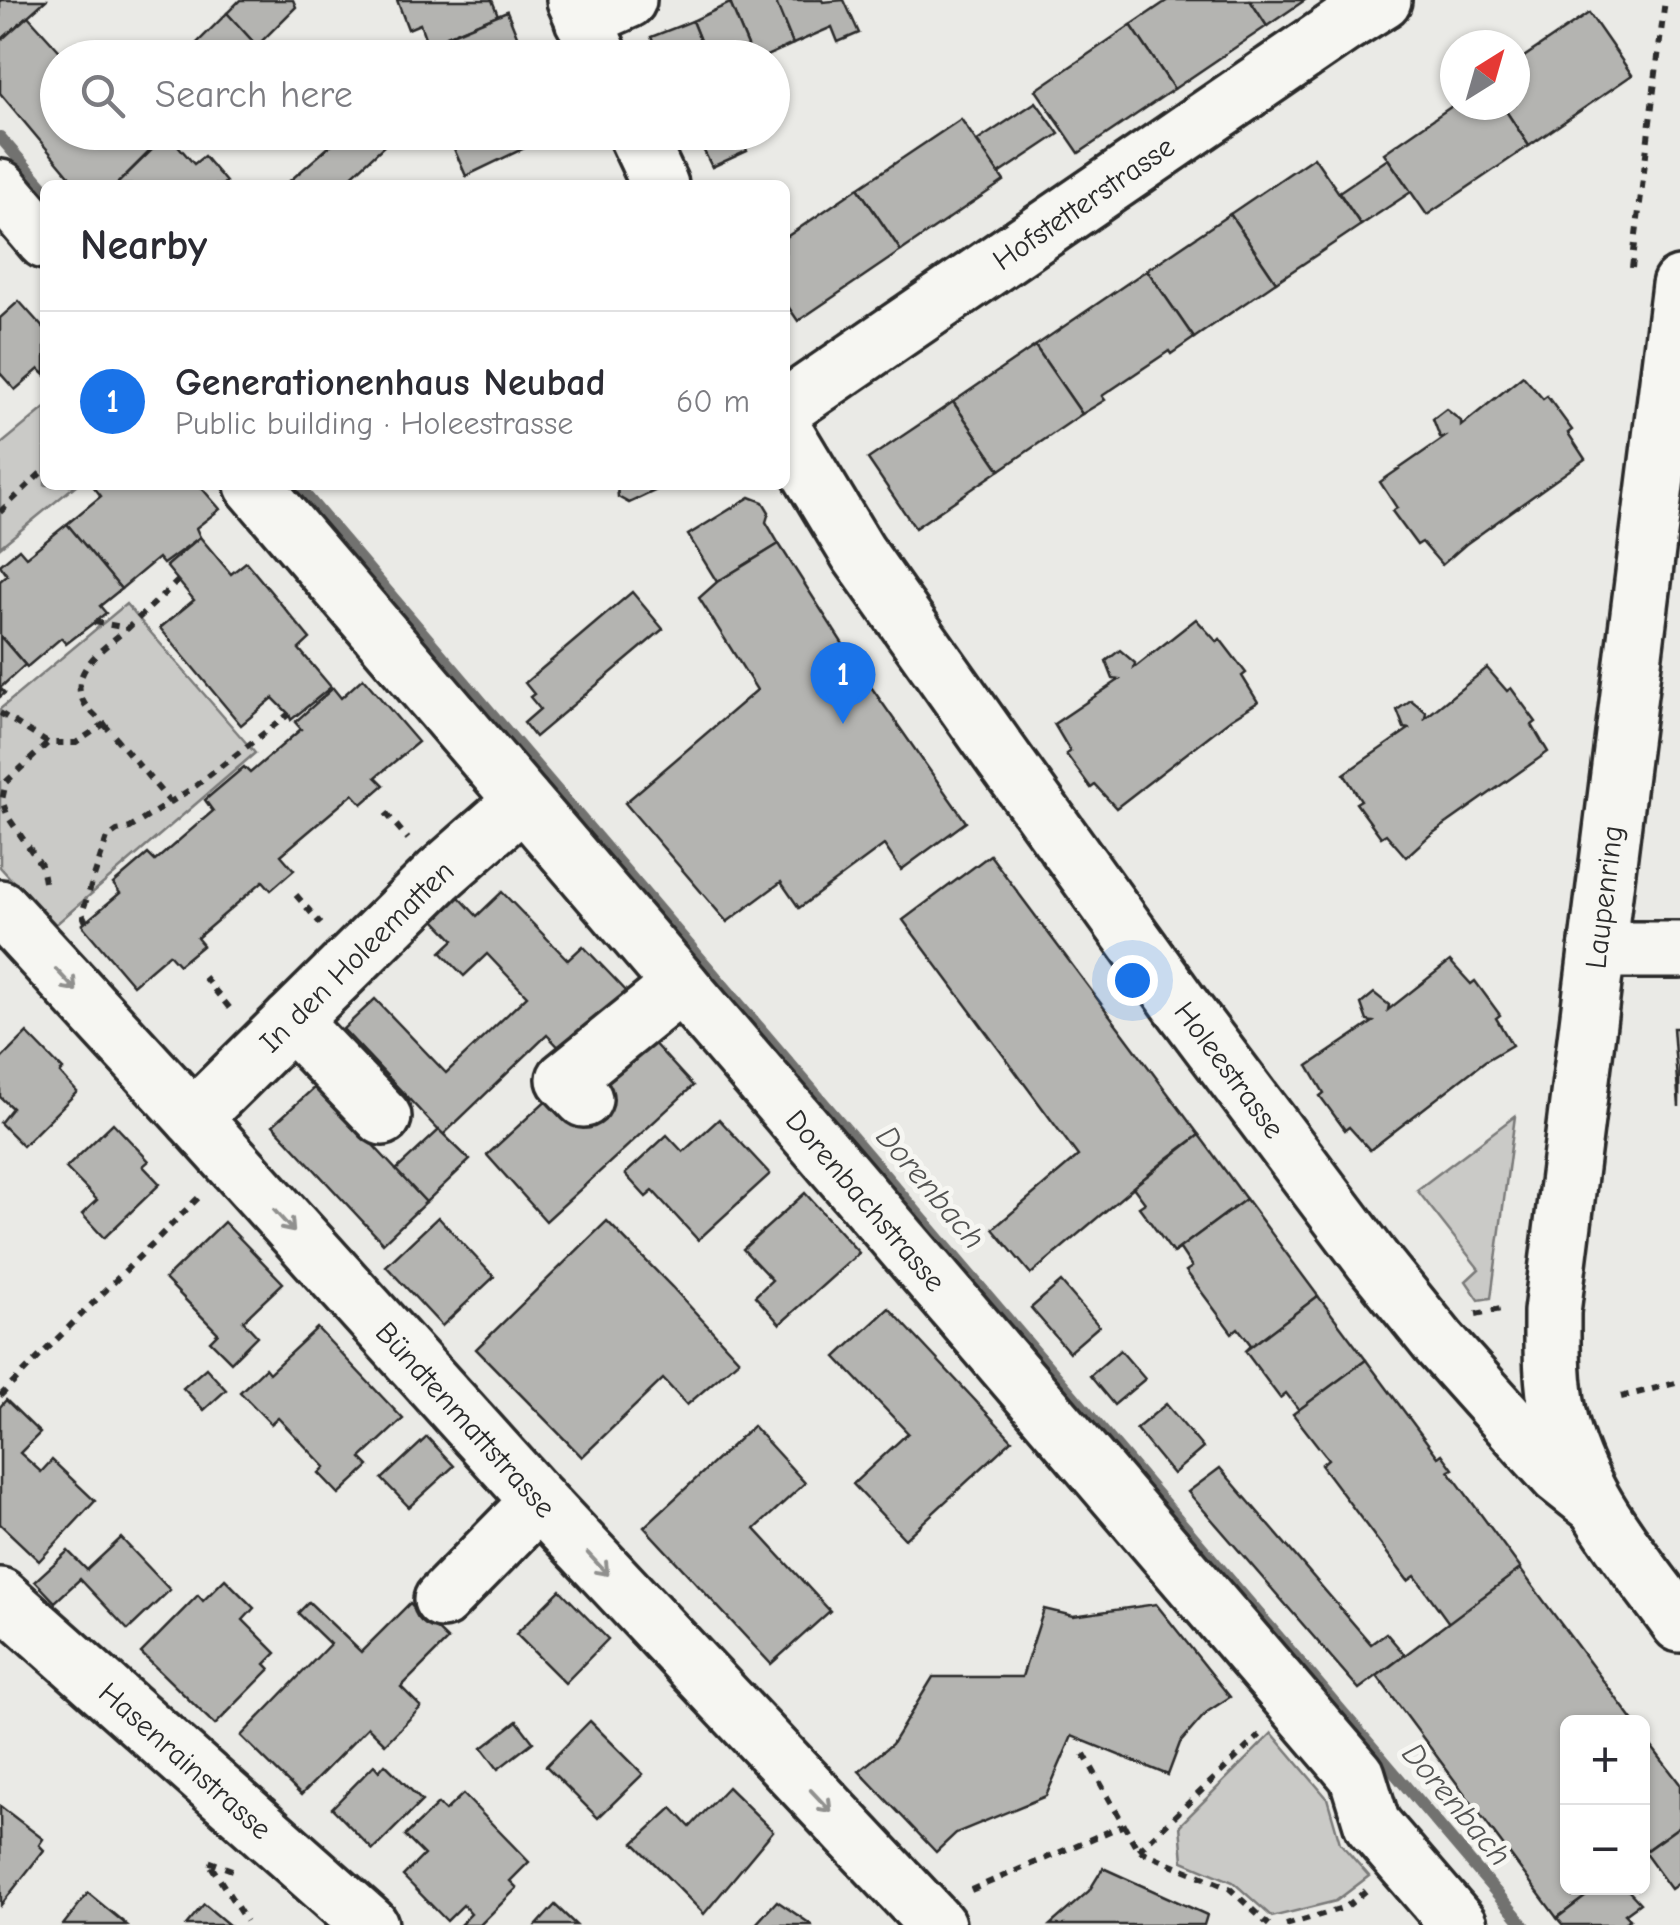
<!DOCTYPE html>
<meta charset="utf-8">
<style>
:root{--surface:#fff;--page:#f7f7f7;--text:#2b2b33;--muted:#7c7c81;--line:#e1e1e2;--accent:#1a73e8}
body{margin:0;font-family:"Comic Neue",sans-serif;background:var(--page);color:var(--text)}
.controls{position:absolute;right:30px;bottom:30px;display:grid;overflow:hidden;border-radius:15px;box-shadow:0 2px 8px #0004}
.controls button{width:90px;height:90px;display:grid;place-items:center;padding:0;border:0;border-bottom:2px solid var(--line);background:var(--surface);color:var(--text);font:50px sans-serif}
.compass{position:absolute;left:1440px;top:30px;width:90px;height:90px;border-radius:50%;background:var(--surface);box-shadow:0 2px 8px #0004;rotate:37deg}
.you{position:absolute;left:1132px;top:980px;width:35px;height:35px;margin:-25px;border:8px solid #fff;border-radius:50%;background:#1a73e8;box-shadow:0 0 0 15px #1a73e833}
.badge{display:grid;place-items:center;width:65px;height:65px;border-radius:50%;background:var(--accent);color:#fff;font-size:32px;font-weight:700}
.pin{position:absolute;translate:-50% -82px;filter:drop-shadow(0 2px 5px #0008)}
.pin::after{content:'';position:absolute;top:52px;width:35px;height:30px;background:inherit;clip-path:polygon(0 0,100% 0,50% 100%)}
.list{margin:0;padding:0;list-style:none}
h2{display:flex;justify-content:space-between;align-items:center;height:130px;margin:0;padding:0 40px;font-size:42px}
h2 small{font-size:32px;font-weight:400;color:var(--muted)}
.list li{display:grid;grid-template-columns:65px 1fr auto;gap:30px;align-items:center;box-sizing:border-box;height:180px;padding:0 40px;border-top:2px solid var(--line)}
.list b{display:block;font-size:38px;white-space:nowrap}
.list p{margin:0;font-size:32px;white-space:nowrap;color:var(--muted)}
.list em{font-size:32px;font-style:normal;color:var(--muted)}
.icon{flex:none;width:55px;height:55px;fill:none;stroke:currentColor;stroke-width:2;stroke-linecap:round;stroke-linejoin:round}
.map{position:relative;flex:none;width:1680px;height:1925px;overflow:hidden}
.search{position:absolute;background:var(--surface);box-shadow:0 2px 8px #0004;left:40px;top:40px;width:750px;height:110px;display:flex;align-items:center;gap:25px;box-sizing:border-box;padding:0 35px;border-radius:55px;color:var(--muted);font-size:38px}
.panel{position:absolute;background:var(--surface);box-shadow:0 2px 8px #0004;left:40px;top:180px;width:750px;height:310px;border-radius:15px}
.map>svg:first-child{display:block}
</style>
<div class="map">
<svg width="1680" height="1925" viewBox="0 0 1680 1925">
<rect width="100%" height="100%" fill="#eaeae6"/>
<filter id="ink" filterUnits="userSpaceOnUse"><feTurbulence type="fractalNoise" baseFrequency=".01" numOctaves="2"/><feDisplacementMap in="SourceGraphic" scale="20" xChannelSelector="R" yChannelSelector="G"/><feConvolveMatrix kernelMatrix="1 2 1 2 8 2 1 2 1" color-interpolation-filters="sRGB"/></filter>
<g filter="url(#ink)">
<g fill="#cacac7" stroke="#7a7a79" stroke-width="2.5">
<polygon points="45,408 45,485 76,485 0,547 0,445"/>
<polygon points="126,604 255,753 54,926 0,867 0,709"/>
<polygon points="1515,1116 1491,1298 1479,1300 1466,1281 1479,1269 1417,1190"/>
<polygon points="1272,1733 1327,1798 1340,1843 1369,1876 1336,1901 1272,1917 1233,1882 1183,1861 1180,1825"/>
</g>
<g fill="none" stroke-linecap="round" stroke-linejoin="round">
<g stroke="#727270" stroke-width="12">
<polyline points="0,137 45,189"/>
<polyline points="297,485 1524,1925"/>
</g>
</g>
<g fill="#b4b4b1" stroke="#2b2b2b" stroke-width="2.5">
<polygon points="0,0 46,0 0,41"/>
<polygon points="240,0 293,0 296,7 257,46 227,13"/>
<polygon points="397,0 492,0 498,15 435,41 426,58 420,58 416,47 427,43 420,24 408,29"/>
<polygon points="737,0 775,0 793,44 762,58 753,58 730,3"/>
<polygon points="775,0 822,0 823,2 844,0 859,33 838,42 832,27 793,44"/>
<polygon points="1168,0 1250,0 1267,26 1174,89 1131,25"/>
<polygon points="1250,0 1305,0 1267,26"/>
<polygon points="730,3 753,58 707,58 692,21"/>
<polygon points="507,11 526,58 426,58 435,41"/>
<polygon points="227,13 257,46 245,58 187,58 182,52 186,54"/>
<polygon points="1589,13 1632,75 1529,146 1502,105 1515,105 1515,63"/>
<polygon points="28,16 66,58 58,58 58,132 134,132 150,151 116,185 77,185 0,93 0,41"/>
<polygon points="692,21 707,58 660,58 651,37"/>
<polygon points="1131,25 1174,89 1079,153 1036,90"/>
<polygon points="1036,102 1059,134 999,174 977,141"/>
<polygon points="1455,104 1502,105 1529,146 1427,215 1384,153"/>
<polygon points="961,119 1004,181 901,251 858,188"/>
<polygon points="346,132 399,132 342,185 285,185"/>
<polygon points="444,132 558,132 466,176 447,133"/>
<polygon points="737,132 740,132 747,151 712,167 703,149"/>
<polygon points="168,134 194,164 204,156 226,182 222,185 116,185"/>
<polygon points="1314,157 1361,225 1276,282 1230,214"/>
<polygon points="1388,159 1411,192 1361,225 1339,192"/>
<polygon points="858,188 901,251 798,321 785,302 785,238"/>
<polygon points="1230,214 1276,282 1194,338 1147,270"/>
<polygon points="1147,270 1194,338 1171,354 1169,351 1102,396 1105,400 1082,414 1035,346"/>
<polygon points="19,301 45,330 45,375 39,369 15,390 0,373 0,318"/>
<polygon points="1035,346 1082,414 1000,470 953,402"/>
<polygon points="1523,376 1543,399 1547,396 1572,430 1568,433 1585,459 1466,544 1442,565 1422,542 1417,545 1392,511 1397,508 1380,482 1445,437 1440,437 1433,419 1446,409 1461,421 1461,426"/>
<polygon points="953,402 1000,470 915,528 868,459"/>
<polygon points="95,485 199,485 220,509 196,528 200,537 163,564 158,558 121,589 67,524 101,496 93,486"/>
<polygon points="617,485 667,485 629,503 618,497"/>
<polygon points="750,497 763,502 769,512 766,522 779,544 717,582 688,535"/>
<polygon points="67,524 121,589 100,606 106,613 66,644 61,638 27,667 0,635 0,581 7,575 0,565 19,549 26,557"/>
<polygon points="200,537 231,574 246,562 310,639 299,649 331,687 291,720 289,714 273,698 241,725 160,628 194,600 166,566"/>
<polygon points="779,544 862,674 966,822 901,870 884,845 799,908 781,882 727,922 625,803 757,690 699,598 717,582"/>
<polygon points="632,592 663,629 535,737 524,723 540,709 530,697 534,694 525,683"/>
<polygon points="1196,619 1217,642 1220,639 1246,673 1242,676 1258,702 1231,719 1116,808 1095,785 1091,788 1066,754 1070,751 1054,724 1119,680 1113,679 1106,661 1120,650 1135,663 1134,668"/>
<polygon points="0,636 25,665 0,688 5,693 0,697"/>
<polygon points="1487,668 1507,691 1511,688 1536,722 1532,725 1548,752 1429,836 1406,857 1386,834 1381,837 1356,803 1361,800 1344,774 1409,729 1404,728 1397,710 1411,700 1426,712 1425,718"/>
<polygon points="363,678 418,742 376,777 384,785 362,804 353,794 281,855 294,870 271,890 263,881 197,938 203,945 179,965 169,954 133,985 82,925 120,893 113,884 148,854 155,861 213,811 205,800 244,767 250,773 301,729 295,722 333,688 341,698"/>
<polygon points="990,855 1199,1135 1168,1158 1031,1274 993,1229 1078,1156 903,920"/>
<polygon points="502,892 568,960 583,946 629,994 572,1061 547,1035 443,1135 343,1029 375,999 446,1073 527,996 487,954 464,976 441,952 454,940 435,920 459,897 477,916"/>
<polygon points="1450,961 1471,984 1475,981 1500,1015 1496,1018 1512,1045 1485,1061 1370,1150 1349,1127 1345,1130 1320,1096 1324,1093 1308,1066 1373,1022 1367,1021 1361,1004 1374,993 1389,1005 1388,1010"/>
<polygon points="639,1027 693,1086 546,1221 487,1155 554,1093 581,1122 612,1094 599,1081"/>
<polygon points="1673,1028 1680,1028 1679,1107"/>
<polygon points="27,1033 63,1070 60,1073 77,1092 23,1146 0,1123 12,1108 0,1097 0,1060"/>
<polygon points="317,1085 426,1202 383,1243 273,1125"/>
<polygon points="719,1119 770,1174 698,1240 653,1191 646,1197 625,1174 667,1135 683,1152"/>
<polygon points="113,1123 149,1161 143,1166 160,1184 104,1238 82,1214 97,1200 66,1168"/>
<polygon points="439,1130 470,1160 426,1202 396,1170"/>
<polygon points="1199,1135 1246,1199 1173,1253 1139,1207 1145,1203 1133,1187"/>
<polygon points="805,1193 859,1253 780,1324 755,1296 772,1280 743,1249"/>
<polygon points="1246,1199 1318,1296 1245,1351 1251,1345 1238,1328 1232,1333 1186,1271 1192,1267 1180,1249 1173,1253"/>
<polygon points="438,1217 494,1277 442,1326 386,1266"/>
<polygon points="607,1221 672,1287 739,1360 687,1405 663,1379 582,1457 476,1349"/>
<polygon points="224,1222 283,1283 243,1321 257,1336 231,1362 210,1341 218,1333 165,1279"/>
<polygon points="1061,1282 1099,1326 1069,1352 1031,1308"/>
<polygon points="1318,1296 1366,1360 1299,1410 1286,1393 1280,1398 1245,1351"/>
<polygon points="889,1308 1012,1440 905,1539 853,1484 908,1433 836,1357"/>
<polygon points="317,1328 403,1419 361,1458 369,1466 339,1494 319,1473 325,1467 278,1418 271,1424 240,1392 265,1368 269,1373"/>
<polygon points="1120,1350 1145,1379 1114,1405 1090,1376"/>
<polygon points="1366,1360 1438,1457 1442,1454 1453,1469 1449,1471 1521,1569 1449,1623 1415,1576 1408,1581 1321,1465 1328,1459 1293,1414"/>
<polygon points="206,1368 226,1390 204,1410 183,1388"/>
<polygon points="6,1400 40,1433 20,1453 41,1472 52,1460 95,1501 39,1561 0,1524 0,1407"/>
<polygon points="1166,1404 1203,1448 1173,1474 1136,1429"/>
<polygon points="753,1426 805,1483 755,1529 830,1611 771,1664 644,1527"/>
<polygon points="427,1437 454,1466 409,1507 382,1479"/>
<polygon points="1220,1468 1371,1644 1386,1633 1405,1655 1359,1689 1188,1492"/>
<polygon points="121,1538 170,1590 128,1630 80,1579 55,1602 35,1581 68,1551 87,1570"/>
<polygon points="1520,1569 1634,1722 1568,1722 1568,1888 1597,1888 1557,1918 1377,1676"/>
<polygon points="225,1579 254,1608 243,1620 276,1653 265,1664 270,1669 215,1725 141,1653 198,1595 203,1601"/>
<polygon points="560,1590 608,1639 565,1683 516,1634"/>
<polygon points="309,1602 361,1652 410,1603 448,1640 401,1687 421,1707 385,1744 368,1727 301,1795 241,1736 330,1644 298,1613"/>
<polygon points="1156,1604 1230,1697 1207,1712 1180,1743 1168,1775 1072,1736 1046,1796 956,1833 936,1852 859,1771 892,1744 933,1677 1022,1677 1044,1609 1073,1616"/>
<polygon points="517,1721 533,1742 498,1769 482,1748"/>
<polygon points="590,1721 643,1774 598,1818 546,1766"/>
<polygon points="1642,1734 1680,1784 1680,1826 1642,1853"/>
<polygon points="385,1764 422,1801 373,1850 332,1808 374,1765 379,1771"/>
<polygon points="728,1787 773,1831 704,1914 634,1843 672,1808 690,1827"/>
<polygon points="463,1794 529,1862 510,1881 517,1888 480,1925 460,1925 471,1914 463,1905 447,1921 403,1876 424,1855 405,1836 438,1804 445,1811"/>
<polygon points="0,1806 43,1839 39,1845 44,1850 1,1905"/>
<polygon points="1680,1826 1680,1886 1678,1884 1671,1889 1644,1852"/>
<polygon points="1103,1868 1207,1915 1204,1925 1050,1925 1089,1891"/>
<polygon points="1597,1888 1626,1888 1640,1903 1625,1914 1630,1919 1622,1925 1563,1925 1557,1918"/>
<polygon points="88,1893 127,1925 63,1925"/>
<polygon points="777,1901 809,1923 811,1925 755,1925"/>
<polygon points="204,1904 229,1925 186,1925"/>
<polygon points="555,1905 576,1925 537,1925"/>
</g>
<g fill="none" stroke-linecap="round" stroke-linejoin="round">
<defs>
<g id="minor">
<polyline points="575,0 601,58"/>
<polyline points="583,20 628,0"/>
<polyline points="635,132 660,185"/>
<polyline points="0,188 45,241"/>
<path id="s1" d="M 785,408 L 1343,25 L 1383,0"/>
<path id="s2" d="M 785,432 L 858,553 L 998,751 L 1180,1004 L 1372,1260 L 1439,1343 L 1558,1476 L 1592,1503"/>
<path id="s3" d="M 253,485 L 1357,1775 L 1372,1824 L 1459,1925"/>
<path id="s4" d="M 0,908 L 193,1118 L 539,1501 L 937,1925"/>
<polyline points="1597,950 1680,950"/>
<polyline points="291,1021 383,1117"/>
<polyline points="584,1099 565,1079 681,985"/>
<path id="s5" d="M 193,1118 L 439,875 L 523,801"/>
<path id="s6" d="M 0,1596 L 370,1925"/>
<polyline points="442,1600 539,1501"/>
</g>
<path id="major" d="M 1680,285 L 1552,1312 C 1552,1345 1551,1379 1558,1412 C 1575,1494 1632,1558 1680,1624"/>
</defs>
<use href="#minor" stroke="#2b2b2b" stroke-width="62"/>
<use href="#major" stroke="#2b2b2b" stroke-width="62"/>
<g stroke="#2b2b2b" stroke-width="6" stroke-dasharray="8 8" stroke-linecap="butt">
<polyline points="1632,268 1665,0"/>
<polyline points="0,512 45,469"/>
<polyline points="94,622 128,628 178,581"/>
<path d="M 0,713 L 48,743 L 76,743 L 104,724 C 98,718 91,712 86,706 C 63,673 107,646 128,628"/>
<polyline points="104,724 170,802"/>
<polyline points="386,813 408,839"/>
<polyline points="44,882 41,865 8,817 2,800 6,782 48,743"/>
<polyline points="296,895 321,924"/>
<polyline points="86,922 82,913 107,838 117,831 130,828 194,787 289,714"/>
<polyline points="204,977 232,1011"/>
<polyline points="1476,1314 1501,1309 1502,1303"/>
<polyline points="0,1396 200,1196"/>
<polyline points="1621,1397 1680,1382"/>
<polyline points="1084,1754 1138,1850 1229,1888 1269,1925"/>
<polyline points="1139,1850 1260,1735"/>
<polyline points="232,1870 208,1861 246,1921"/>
<polyline points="971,1890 1124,1825"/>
<polyline points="1286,1925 1346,1907 1368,1889"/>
</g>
<use href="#minor" stroke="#f6f6f2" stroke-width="55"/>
<use href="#major" stroke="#f6f6f2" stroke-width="55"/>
</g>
<defs><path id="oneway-shaft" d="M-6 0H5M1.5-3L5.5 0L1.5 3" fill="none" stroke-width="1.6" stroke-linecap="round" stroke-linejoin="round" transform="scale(2.5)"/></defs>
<g stroke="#90908e">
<use href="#oneway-shaft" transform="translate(66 980) rotate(47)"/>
<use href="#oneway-shaft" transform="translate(284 1221) rotate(48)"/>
<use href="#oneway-shaft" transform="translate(598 1564) rotate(47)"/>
<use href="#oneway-shaft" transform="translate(821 1801) rotate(47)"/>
</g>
</g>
<g text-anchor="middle" stroke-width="10" stroke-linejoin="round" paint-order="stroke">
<g font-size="30" fill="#2b2b2b" stroke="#f6f6f2">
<text dy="10" stroke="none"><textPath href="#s1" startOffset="362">Hofstetterstrasse</textPath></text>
<text transform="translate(1604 897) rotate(-83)" y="10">Laupenring</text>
<text dy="10" stroke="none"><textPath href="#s5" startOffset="230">In den Holeematten</textPath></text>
<text dy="10" stroke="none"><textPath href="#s2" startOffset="778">Holeestrasse</textPath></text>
<text dy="10" stroke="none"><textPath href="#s3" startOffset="942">Dorenbachstrasse</textPath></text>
<text dy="10" stroke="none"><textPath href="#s4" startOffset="692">Bündtenmattstrasse</textPath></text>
<text dy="10" stroke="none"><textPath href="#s6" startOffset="248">Hasenrainstrasse</textPath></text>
</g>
<g font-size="32" font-style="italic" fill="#545453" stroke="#f6f6f2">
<text transform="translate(931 1187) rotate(50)" y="11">Dorenbach</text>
<text transform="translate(1457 1804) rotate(50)" y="11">Dorenbach</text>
</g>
</g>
</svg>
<div class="controls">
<button>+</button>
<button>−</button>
</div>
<svg class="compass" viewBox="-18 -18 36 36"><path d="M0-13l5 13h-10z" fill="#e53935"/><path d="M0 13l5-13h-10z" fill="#7c7c81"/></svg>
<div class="you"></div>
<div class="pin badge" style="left:843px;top:724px">1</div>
<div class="search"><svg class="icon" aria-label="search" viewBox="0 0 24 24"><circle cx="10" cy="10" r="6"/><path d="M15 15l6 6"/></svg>Search here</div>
<section class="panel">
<h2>Nearby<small></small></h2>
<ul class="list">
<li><span class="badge">1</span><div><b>Generationenhaus Neubad</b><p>Public building · Holeestrasse</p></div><em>60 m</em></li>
</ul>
</section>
</div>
